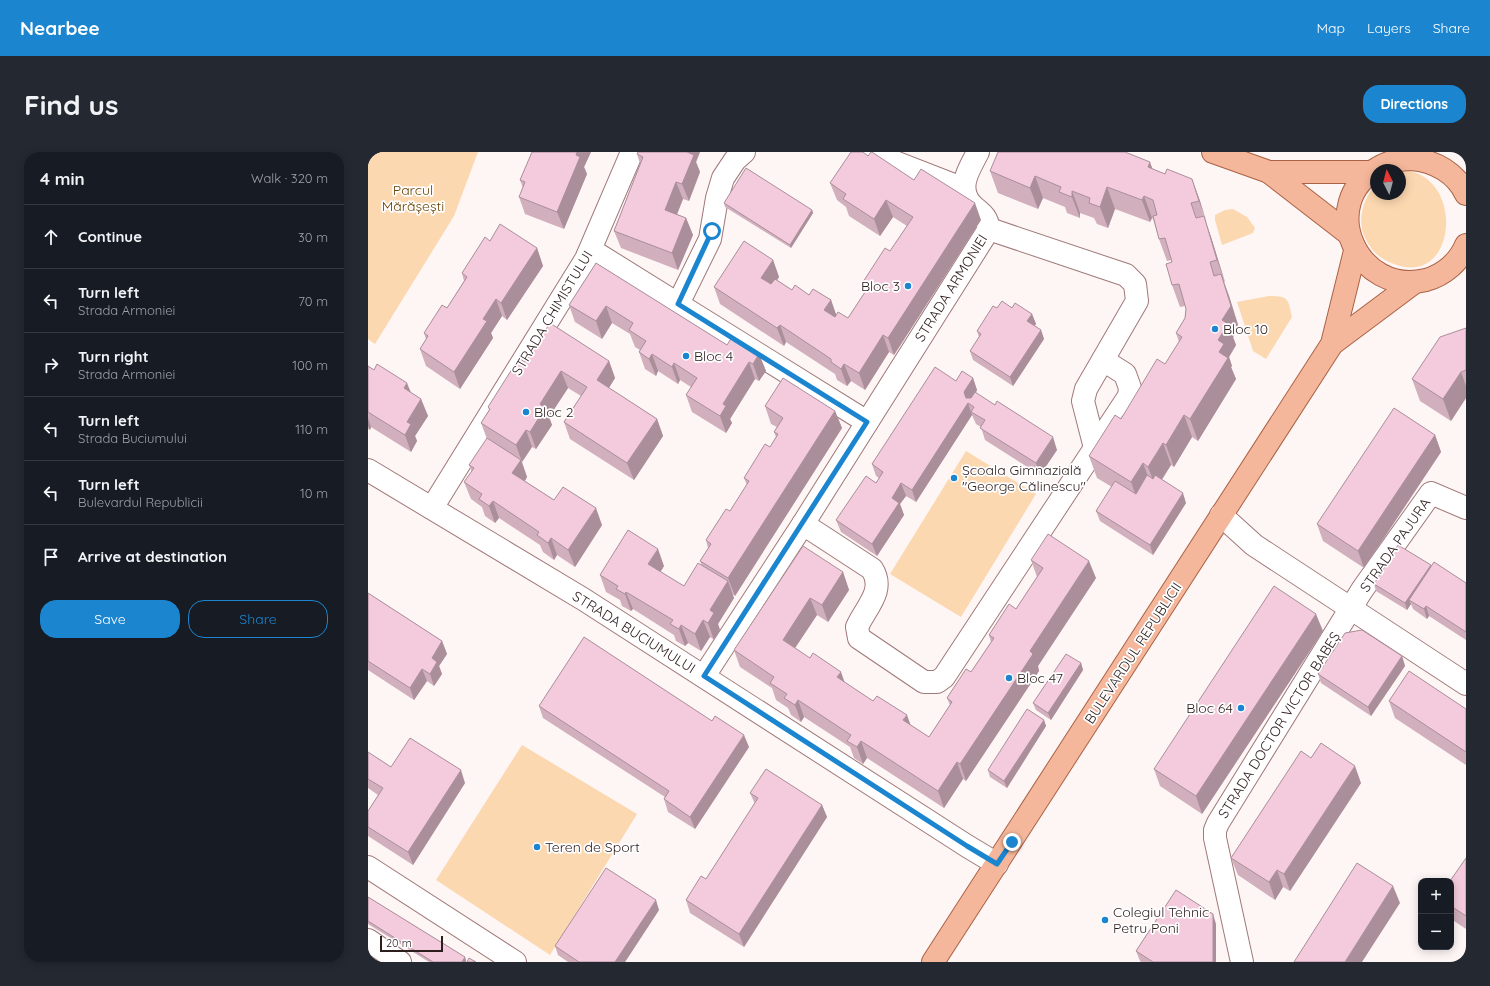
<!DOCTYPE html>
<meta charset="utf-8">
<style>
:root{--surface:#171b24;--page:#242831;--text:#f1f3f6;--muted:#9ea1a6;--line:#363941;--accent:#1b85cf}
body{margin:0;font-family:Quicksand,sans-serif;background:var(--page);color:var(--text)}
.controls{position:absolute;right:12px;bottom:12px;display:grid;overflow:hidden;border-radius:8px;box-shadow:0 2px 10px #0003}
.controls button{width:36px;height:36px;display:grid;place-items:center;padding:0;border:0;border-bottom:1px solid var(--line);background:var(--surface);color:var(--text);font:20px sans-serif}
.compass{position:absolute;left:1002px;top:12px;width:36px;height:36px;border-radius:50%;background:var(--surface);box-shadow:0 2px 10px #0003;rotate:354deg}
.scale{position:absolute;left:12px;bottom:10px;width:63px;box-sizing:border-box;padding-left:4px;border:2px solid #2d1e1e;border-top:0;font-size:11px;line-height:14px;white-space:nowrap;color:#2d1e1e;-webkit-text-stroke:3px #fff;paint-order:stroke}
.stop{position:absolute;width:12px;height:12px;margin:-9px;border:3px solid #1b85cf;border-radius:50%;background:#fff}
.stop.end{background:#1b85cf;border-color:#fff;box-shadow:0 1px 4px #0008}
.list{margin:0;padding:0;list-style:none}
h2{display:flex;justify-content:space-between;align-items:center;height:52px;margin:0;padding:0 16px;font-size:17px}
h2 small{font-size:13px;font-weight:400;color:var(--muted)}
.list li{display:grid;grid-template-columns:26px 1fr auto;gap:12px;align-items:center;box-sizing:border-box;height:64px;padding:0 16px;border-top:1px solid var(--line)}
.list b{display:block;font-size:15px;white-space:nowrap}
.list p{margin:0;font-size:13px;white-space:nowrap;color:var(--muted)}
.list em{font-size:13px;font-style:normal;color:var(--muted)}
.actions{display:flex;gap:8px;padding:12px 16px}
.actions a{flex:1;padding:9px 0;border:1px solid var(--accent);border-radius:16px;text-align:center;font-size:14px;color:var(--accent)}
.actions .main{background:var(--accent);color:#fff}
.icon{flex:none;width:22px;height:22px;fill:none;stroke:currentColor;stroke-width:2;stroke-linecap:round;stroke-linejoin:round}
.map{position:relative;flex:none;width:1098px;height:810px;overflow:hidden;border-radius:16px}
header{display:flex;align-items:center;gap:24px;box-sizing:border-box;height:56px;padding:0 20px;background:var(--accent);color:#fff}
header strong{font-size:19px}
nav{display:flex;gap:22px;margin-inline-start:auto;font-size:14px}
.intro{display:flex;align-items:center;justify-content:space-between;box-sizing:border-box;height:96px;padding:0 24px}
h1{margin:0;font-size:28px}
.button{padding:10px 18px;border-radius:16px;background:var(--accent);color:#fff;font-size:14px;font-weight:700}
main{display:flex;gap:24px;padding:0 24px}
aside{flex:1;background:var(--surface);border-radius:16px;box-shadow:0 2px 10px #0003}
.map>svg:first-child{display:block}
</style>
<header>
<strong>Nearbee</strong>
<nav><a>Map</a><a>Layers</a><a>Share</a></nav>
</header>
<div class="intro"><h1>Find us</h1><a class="button">Directions</a></div>
<main>
<aside>
<h2>4 min<small>Walk · 320 m</small></h2>
<ul class="list">
<li><svg class="icon" aria-label="ahead" viewBox="0 0 24 24"><path d="M12 20V5M6 11l6-6 6 6"/></svg><div><b>Continue</b></div><em>30 m</em></li>
<li><svg class="icon" aria-label="left" viewBox="0 0 24 24"><path d="M17 20v-9H6M10 6l-5 5 5 5"/></svg><div><b>Turn left</b><p>Strada Armoniei</p></div><em>70 m</em></li>
<li><svg class="icon" aria-label="right" viewBox="0 0 24 24"><path d="M7 20v-9h11M14 6l5 5-5 5"/></svg><div><b>Turn right</b><p>Strada Armoniei</p></div><em>100 m</em></li>
<li><svg class="icon" aria-label="left" viewBox="0 0 24 24"><path d="M17 20v-9H6M10 6l-5 5 5 5"/></svg><div><b>Turn left</b><p>Strada Buciumului</p></div><em>110 m</em></li>
<li><svg class="icon" aria-label="left" viewBox="0 0 24 24"><path d="M17 20v-9H6M10 6l-5 5 5 5"/></svg><div><b>Turn left</b><p>Bulevardul Republicii</p></div><em>10 m</em></li>
<li><svg class="icon" aria-label="arrive" viewBox="0 0 24 24"><path d="M6 21V4h12l-3 4 3 4H6"/></svg><div><b>Arrive at destination</b></div></li>
</ul>
<div class="actions"><a class="main">Save</a><a>Share</a></div>
</aside>
<div class="map">
<svg width="1098" height="810" viewBox="0 0 1098 810">
<rect width="100%" height="100%" fill="#fef5f5"/>
<g fill="#fcd8b0">
<polygon points="0,0 110,0 86,64 7,192 0,187"/>
<path d="M 1042,19 C 1098,32 1086,136 1026,112 C 1010,107 1001,96 995,81 C 990,64 996,45 1008,33 L 1008,42 L 1032,42 L 1032,20 Z"/>
<polygon points="865,57 879,65 887,76 885,81 854,93 847,68 847,63 857,58"/>
<path d="M 901,144 C 921,144 920,147 924,165 L 898,207 L 885,199 L 869,150 Z"/>
<polygon points="598,299 668,342 593,465 522,422"/>
<polygon points="154,593 269,662 182,803 68,728"/>
</g>
<g fill="none" stroke-linecap="round" stroke-linejoin="round">
<defs>
<g id="minor">
<polyline points="501,0 596,37"/>
<polyline points="223,98 499,270"/>
<polyline points="310,152 342,87 349,46 355,26 367,8 376,0"/>
<polyline points="732,288 761,244 762,236 757,222 735,208"/>
<polyline points="0,318 215,447 599,694 629,712"/>
<polyline points="64,356 218,107 264,0"/>
<polyline points="853,363 886,393 1098,532"/>
<path d="M 435,372 L 504,417 C 518,439 497,456 489,475 L 491,486 L 556,530 L 569,530 L 576,525 L 727,296 L 715,249 L 718,237 L 769,149 L 767,132 L 758,123 L 621,77"/>
<path d="M 336,524 L 435,372 L 621,77 C 618,61 612,62 603,52 C 588,35 602,16 610,0"/>
<polyline points="0,715 147,810"/>
<polyline points="0,788 32,810"/>
<polyline points="874,810 847,686 847,678 850,671 994,438 1063,341 1098,356"/>
</g>
<g id="major">
<polyline points="845,0 901,20 981,82"/>
<polyline points="901,20 1004,20"/>
<path d="M 1098,42 C 1088,21 1067,9 1044,7 C 1032,7 1020,10 1010,16 C 948,51 989,145 1058,128 C 1076,123 1091,110 1098,93"/>
<polyline points="964,192 1047,130"/>
<polyline points="565,810 964,192 987,99"/>
</g>
</defs>
<use href="#minor" stroke="#a07979" stroke-width="24"/>
<use href="#major" stroke="#aa6244" stroke-width="24"/>
<use href="#minor" stroke="#fff" stroke-width="22"/>
<use href="#major" stroke="#f5b79b" stroke-width="22"/>
</g>
<g fill="#d1afbd">
<polygon points="164,0 223,0 216,15 219,22 196,77 157,62 151,45 155,36 152,28"/>
<polygon points="270,0 332,0 328,10 332,20 321,49 315,47 309,62 318,66 325,83 310,118 253,96 246,79 272,12 269,2"/>
<polygon points="500,4 546,28 613,68 526,203 521,200 497,238 483,229 479,234 469,228 467,222 418,190 416,194 352,152 346,135 405,108 411,125 409,128 424,138 463,148 468,163 480,166 498,139 495,130 522,99 539,74 525,65 512,84 481,64 478,55 469,48 462,31"/>
<polygon points="785,17 797,22 824,27 832,49 838,71 843,85 857,130 856,130 861,144 871,176 865,185 868,193 861,205 864,214 863,215 868,227 830,289 824,285 806,315 803,313 794,328 818,351 785,403 732,369 728,359 744,335 729,326 721,304 797,212 811,190 808,181 817,166 818,157 817,154 812,155 804,133 804,108 799,109 791,87 785,67 784,66 782,70 747,57 740,76 729,72 726,66 712,61 712,66 699,61 697,55 675,46 670,57 630,41 622,19"/>
<polygon points="356,51 444,58 445,61 423,96 357,55"/>
<polygon points="122,89 169,96 175,114 139,168 134,164 123,181 125,186 92,237 58,214 52,197 58,187 56,181 79,156 96,129 94,121"/>
<polygon points="228,111 359,193 391,202 398,219 391,229 387,227 362,267 364,271 358,281 324,260 318,243 323,235 312,228 310,232 290,219 288,224 277,217 271,200 272,198 267,195 262,182 244,171 234,187 207,170 201,153"/>
<polygon points="629,156 644,156 664,162 668,172 666,173 673,178 676,187 645,234 605,208 602,199 611,185 609,179"/>
<polygon points="1098,176 1098,246 1083,269 1052,249 1044,227"/>
<polygon points="241,209 247,226 241,236 289,267 295,284 266,328 202,287 196,270 213,244 200,236 181,265 184,273 168,297 164,295 154,310 159,325 157,329 186,348 234,373 207,415 189,403 186,408 175,400 172,393 131,366 127,371 117,364 114,355 103,347 96,330 104,320 101,313 119,287 113,271 121,258 120,255 157,210"/>
<polygon points="0,214 53,247 60,264 47,284 49,289 43,300 3,275 2,278 0,277"/>
<polygon points="605,226 609,238 608,241 689,298 672,323 617,288 613,275 608,272 604,263 548,350 538,344 532,352 536,363 509,404 473,380 468,368 508,331 511,326 508,324 504,312 588,229"/>
<polygon points="397,254 467,259 474,276 367,444 364,442 366,446 350,472 352,478 346,488 342,485 333,499 320,491 317,494 308,489 306,483 265,457 263,459 254,454 252,448 238,440 232,423 296,414 292,420 316,434 334,414 332,409 340,396 338,388 362,359 379,333 376,326 402,295 408,285 406,280 409,275 403,272"/>
<polygon points="1067,283 1073,300 996,416 955,389 949,372"/>
<polygon points="663,408 728,426 670,514 671,519 598,629 595,627 576,656 499,606 495,612 486,606 482,595 436,565 433,570 423,563 420,556 408,548 404,536 372,515 366,498 475,420 481,438 460,470 449,463 427,496 477,531 561,585 582,553 579,546 603,520 623,490 621,483 648,457 669,425"/>
<polygon points="1063,413 1063,414 1098,431 1098,488 1061,464 1059,467 1045,457 1043,452 1039,458 1008,439 1006,432"/>
<polygon points="0,441 74,489 79,502 71,514 74,522 66,534 59,529 46,548 0,518"/>
<polygon points="955,479 834,662 792,634 786,617"/>
<polygon points="1034,504 1037,514 1003,564 953,531 950,522"/>
<polygon points="713,511 715,518 683,568 668,558 665,551"/>
<polygon points="1021,549 1098,557 1098,613 1027,566"/>
<polygon points="171,554 381,595 327,677 300,660 296,647 297,645 175,566"/>
<polygon points="676,568 678,574 639,636 622,625 620,618"/>
<polygon points="0,600 23,615 97,631 45,713 0,684 0,659 10,643 0,636"/>
<polygon points="943,606 993,631 922,739 915,735 907,748 870,723 863,706"/>
<polygon points="382,641 454,653 459,665 376,795 322,761 318,748 338,727 387,652"/>
<polygon points="1098,706 1098,777 1083,767 1083,729"/>
<polygon points="0,745 97,805 98,809 98,810 61,810 0,772"/>
<polygon points="291,758 257,810 200,810 190,803 187,794"/>
<polygon points="848,772 848,810 773,810 772,809 768,799"/>
</g>
<g fill="#aa8e9a">
<polygon points="209,0 223,0 216,15 219,22 196,77 189,60"/>
<polygon points="319,0 332,0 328,10 332,20 321,49 314,32"/>
<polygon points="782,10 790,32 780,15"/>
<polygon points="667,24 675,46 670,57 662,36"/>
<polygon points="824,27 832,49 839,71 831,49"/>
<polygon points="308,30 315,47 304,75 297,58"/>
<polygon points="739,35 747,57 740,76 732,55"/>
<polygon points="704,39 712,61 712,66 704,45"/>
<polygon points="776,44 784,66 782,70 774,48"/>
<polygon points="518,48 525,65 512,84 506,67"/>
<polygon points="607,51 613,68 526,203 520,186"/>
<polygon points="444,58 445,61 423,96 422,93"/>
<polygon points="836,64 843,85 857,130 849,108"/>
<polygon points="318,66 325,83 310,118 304,101"/>
<polygon points="169,96 175,114 139,168 133,151"/>
<polygon points="405,108 411,125 399,143 393,126"/>
<polygon points="853,122 861,144 871,176 865,185 868,193 861,205 864,214 863,215 868,227 830,289 822,267 851,200 850,188 854,168"/>
<polygon points="128,147 134,164 123,181 125,186 92,237 86,220 115,167"/>
<polygon points="463,148 469,165 462,175 456,158"/>
<polygon points="238,154 244,171 234,187 228,169"/>
<polygon points="664,162 668,172 663,179 659,169"/>
<polygon points="412,173 418,190 416,194 409,176"/>
<polygon points="673,178 676,187 645,234 642,225"/>
<polygon points="515,183 521,200 497,238 491,221"/>
<polygon points="284,202 290,219 288,224 281,207"/>
<polygon points="391,202 398,219 391,229 385,212"/>
<polygon points="241,209 247,226 235,245 229,228"/>
<polygon points="381,210 387,227 362,267 364,271 358,281 352,264 355,252"/>
<polygon points="306,211 312,228 310,232 304,215"/>
<polygon points="476,212 483,229 479,234 473,217"/>
<polygon points="193,219 200,236 181,265 184,273 168,297 162,280 172,252"/>
<polygon points="1093,220 1098,234 1098,246 1083,269 1075,247"/>
<polygon points="605,226 609,238 601,252 600,251 604,263 548,350 544,338 596,240"/>
<polygon points="39,231 46,248 36,236"/>
<polygon points="53,247 60,264 47,284 49,289 43,300 37,283 39,270"/>
<polygon points="467,259 474,276 367,444 360,426"/>
<polygon points="816,263 824,285 806,315 798,293"/>
<polygon points="0,266 3,275 2,278 0,274"/>
<polygon points="289,267 295,284 266,328 259,311"/>
<polygon points="158,278 164,295 154,310 148,293"/>
<polygon points="1067,283 1073,300 996,416 990,399"/>
<polygon points="685,285 689,298 672,323 668,311"/>
<polygon points="795,291 803,313 788,336 780,315"/>
<polygon points="153,308 159,325 151,338 144,321"/>
<polygon points="775,311 783,333 771,352 763,330"/>
<polygon points="533,331 538,344 532,352 536,363 509,404 504,392 524,346"/>
<polygon points="815,341 818,351 785,403 782,393"/>
<polygon points="125,349 131,366 127,371 121,354"/>
<polygon points="228,356 234,373 207,415 200,398"/>
<polygon points="183,386 189,403 186,408 180,391"/>
<polygon points="290,397 296,414 287,429 280,412"/>
<polygon points="721,409 728,426 670,514 671,519 598,629 592,612 662,499"/>
<polygon points="1063,413 1065,420 1041,448 1043,452 1039,458 1037,451"/>
<polygon points="475,420 481,438 460,470 454,453"/>
<polygon points="360,429 366,446 350,472 352,478 346,488 340,471 342,458"/>
<polygon points="258,440 265,457 263,459 257,442"/>
<polygon points="442,446 449,463 421,505 415,488"/>
<polygon points="1058,454 1061,464 1059,467 1056,457"/>
<polygon points="948,462 955,479 834,662 828,644"/>
<polygon points="335,468 342,485 333,499 327,482"/>
<polygon points="313,473 320,491 317,494 311,477"/>
<polygon points="74,489 79,502 71,514 74,522 66,534 62,522 64,506"/>
<polygon points="1034,504 1037,514 1003,564 1000,555"/>
<polygon points="713,511 715,518 683,568 680,561"/>
<polygon points="54,517 59,529 46,548 42,536"/>
<polygon points="473,520 479,537 469,525"/>
<polygon points="430,548 436,565 433,570 427,553"/>
<polygon points="539,563 545,580 535,568"/>
<polygon points="676,568 678,574 639,636 636,629"/>
<polygon points="376,583 381,595 327,677 322,665"/>
<polygon points="493,589 499,606 495,612 489,595"/>
<polygon points="589,610 595,627 576,656 570,639"/>
<polygon points="987,614 993,631 922,739 916,722"/>
<polygon points="93,618 97,631 45,713 40,700"/>
<polygon points="454,653 459,665 376,795 371,782"/>
<polygon points="909,718 915,735 907,748 901,730"/>
<polygon points="1025,734 1032,751 994,810 977,810"/>
<polygon points="288,748 291,758 257,810 247,810"/>
<polygon points="845,762 848,772 848,810 845,810"/>
<polygon points="97,805 98,809 98,810 94,810"/>
</g>
<g fill="#f3cbdc" stroke="#aa8e9a">
<polygon points="164,0 209,0 208,3 212,5 189,60 151,45 157,30 152,28"/>
<polygon points="270,0 319,0 326,3 314,32 308,30 297,58 318,66 304,101 246,79 275,5 269,2"/>
<polygon points="483,0 495,0 500,4 503,0 504,0 546,28 553,17 607,51 520,186 515,183 491,221 476,212 473,217 463,210 463,207 412,173 409,176 346,135 376,89 405,108 393,126 403,132 407,127 424,138 427,133 441,143 445,137 463,148 456,158 467,165 470,160 480,166 501,134 495,130 517,96 522,99 545,65 518,48 506,67 475,47 478,42 462,31"/>
<polygon points="630,0 757,0 782,10 780,15 797,22 799,17 824,27 831,49 823,51 828,66 836,64 849,108 842,110 846,124 853,122 863,154 854,168 860,172 850,188 856,192 851,200 860,206 822,267 816,263 798,293 795,291 780,315 775,311 763,330 721,304 747,263 753,267 789,207 797,212 814,185 808,181 817,166 818,157 811,132 804,133 798,112 804,110 797,86 791,87 785,64 789,63 785,48 776,44 774,48 739,35 732,55 721,51 722,46 704,39 704,45 691,40 693,35 667,24 662,36 622,19"/>
<polygon points="378,16 444,58 422,93 356,51"/>
<polygon points="132,72 169,96 133,151 128,147 115,167 119,169 86,220 52,197 60,184 56,181 74,153 79,156 99,125 94,121 117,85 122,89"/>
<polygon points="228,111 359,193 364,185 391,202 385,212 381,210 355,252 358,254 352,264 318,243 329,226 306,211 304,215 284,202 281,207 271,200 278,189 261,178 265,171 238,154 228,169 201,153"/>
<polygon points="634,149 644,156 647,151 664,162 659,169 673,178 642,225 602,199 613,182 609,179 625,154 629,156"/>
<polygon points="182,171 241,209 229,228 289,267 259,311 196,270 219,235 193,219 172,252 177,256 162,280 158,278 148,293 113,271 122,257 120,255 151,206 157,210"/>
<polygon points="1098,176 1098,218 1093,220 1075,247 1044,227 1072,185"/>
<polygon points="9,212 39,231 36,236 53,247 39,270 43,272 37,283 0,260 0,214 6,218"/>
<polygon points="567,215 588,229 594,219 605,226 596,240 598,246 603,246 607,240 627,253 629,249 685,285 668,311 612,276 617,268 603,260 606,255 600,251 544,338 533,331 524,346 531,351 504,392 468,368 498,324 508,331 515,320 504,312"/>
<polygon points="415,226 467,259 360,426 332,409 343,392 338,388 358,357 362,359 381,329 376,326 397,292 402,295 410,282 406,280 415,266 397,254"/>
<polygon points="1026,256 1067,283 990,399 949,372"/>
<polygon points="119,286 153,308 144,321 186,348 195,335 228,356 200,398 183,386 180,391 169,383 171,380 125,349 121,354 111,347 114,342 96,330 106,316 101,313"/>
<polygon points="779,323 785,327 787,323 815,341 782,393 728,359 747,329 768,342"/>
<polygon points="260,378 290,397 280,412 316,434 330,411 360,429 342,458 346,461 340,471 335,468 327,482 313,473 311,477 302,472 305,468 258,440 257,442 248,437 250,434 232,423"/>
<polygon points="680,382 721,409 662,499 665,502 592,612 589,610 570,639 493,589 489,595 479,589 483,583 430,548 427,553 416,546 419,542 402,531 406,525 366,498 435,394 475,420 454,453 442,446 415,488 442,506 445,501 473,520 469,525 505,549 509,544 539,563 535,568 561,585 584,550 579,546 598,517 603,520 626,486 621,483 641,452 648,457 675,416 663,408"/>
<polygon points="1030,393 1063,413 1037,451 1006,432"/>
<polygon points="1066,410 1098,431 1098,480 1058,454 1056,457 1041,448"/>
<polygon points="906,434 948,462 828,644 786,617"/>
<polygon points="0,441 74,489 64,506 69,510 62,522 54,517 42,536 0,509"/>
<polygon points="994,478 1034,504 1000,555 950,522 977,481"/>
<polygon points="216,485 344,569 347,564 376,583 322,665 296,647 301,639 171,554"/>
<polygon points="698,502 713,511 680,561 665,551"/>
<polygon points="1041,519 1098,557 1098,600 1021,549"/>
<polygon points="659,557 676,568 636,629 620,618"/>
<polygon points="42,586 93,618 40,700 0,675 0,659 15,636 0,627 0,600 23,615"/>
<polygon points="953,591 987,614 916,722 909,718 901,730 863,706 933,599 943,606"/>
<polygon points="398,617 454,653 371,782 318,748 333,724 338,727 390,646 382,641"/>
<polygon points="1098,706 1098,764 1083,754 1083,729 1082,729"/>
<polygon points="989,711 1025,734 977,810 926,810"/>
<polygon points="238,716 288,748 247,810 211,810 187,794"/>
<polygon points="808,738 845,762 845,810 785,810 768,799"/>
<polygon points="0,745 97,805 94,810 65,810 0,769"/>
<polygon points="0,806 7,810 0,810"/>
<polygon points="101,806 108,810 99,810"/>
</g>
<g fill="none" stroke-linecap="round" stroke-linejoin="round">
<polyline stroke="#1b85cf" stroke-width="5" points="344,79 310,152 499,270 336,524 599,694 629,712 644,690"/>
</g>
<g fill="#1b85cf" stroke="#fff" stroke-width="1.5">
<circle cx="540" cy="134" r="4"/>
<circle cx="847" cy="177" r="4"/>
<circle cx="318" cy="204" r="4"/>
<circle cx="158" cy="260" r="4"/>
<circle cx="586" cy="326" r="4"/>
<circle cx="641" cy="526" r="4"/>
<circle cx="873" cy="556" r="4"/>
<circle cx="169" cy="695" r="4"/>
<circle cx="737" cy="768" r="4"/>
</g>
<g text-anchor="middle" stroke-width="3.5" stroke-linejoin="round" paint-order="stroke">
<g font-size="14" fill="#6b4405" stroke="#fff">
<text x="45" y="43">Parcul<tspan x="45" dy="16">Mărășești</tspan></text>
</g>
<g font-size="14" fill="#2d1e1e" stroke="#fff" text-anchor="start">
<text x="532" y="139" text-anchor="end">Bloc 3</text>
<text x="855" y="182">Bloc 10</text>
<text x="326" y="209">Bloc 4</text>
<text x="166" y="265">Bloc 2</text>
<text x="594" y="323">Școala Gimnazială<tspan x="594" dy="16">"George Călinescu"</tspan></text>
<text x="649" y="531">Bloc 47</text>
<text x="865" y="561" text-anchor="end">Bloc 64</text>
<text x="177" y="700">Teren de Sport</text>
<text x="745" y="765">Colegiul Tehnic<tspan x="745" dy="16">Petru Poni</tspan></text>
</g>
<g font-size="14" fill="#2d1e1e" stroke="#fff">
<text transform="translate(583 136) rotate(-58)" y="5">STRADA ARMONIEI</text>
<text transform="translate(184 161) rotate(-59)" y="5">STRADA CHIMISTULUI</text>
<text transform="translate(1027 393) rotate(-55)" y="5">STRADA PAJURA</text>
<text transform="translate(266 480) rotate(32)" y="5">STRADA BUCIUMULUI</text>
<text transform="translate(765 501) rotate(-57)" y="5">BULEVARDUL REPUBLICII</text>
<text transform="translate(911 573) rotate(-58)" y="5">STRADA DOCTOR VICTOR BABEȘ</text>
</g>
</g>
</svg>
<div class="controls">
<button>+</button>
<button>−</button>
</div>
<svg class="compass" viewBox="-18 -18 36 36"><path d="M0-13l5 13h-10z" fill="#e53935"/><path d="M0 13l5-13h-10z" fill="#9ea1a6"/></svg>
<div class="scale">20 m</div>
<div class="stop" style="left:344px;top:79px"></div>
<div class="stop end" style="left:644px;top:690px"></div>
</div>
</main>
